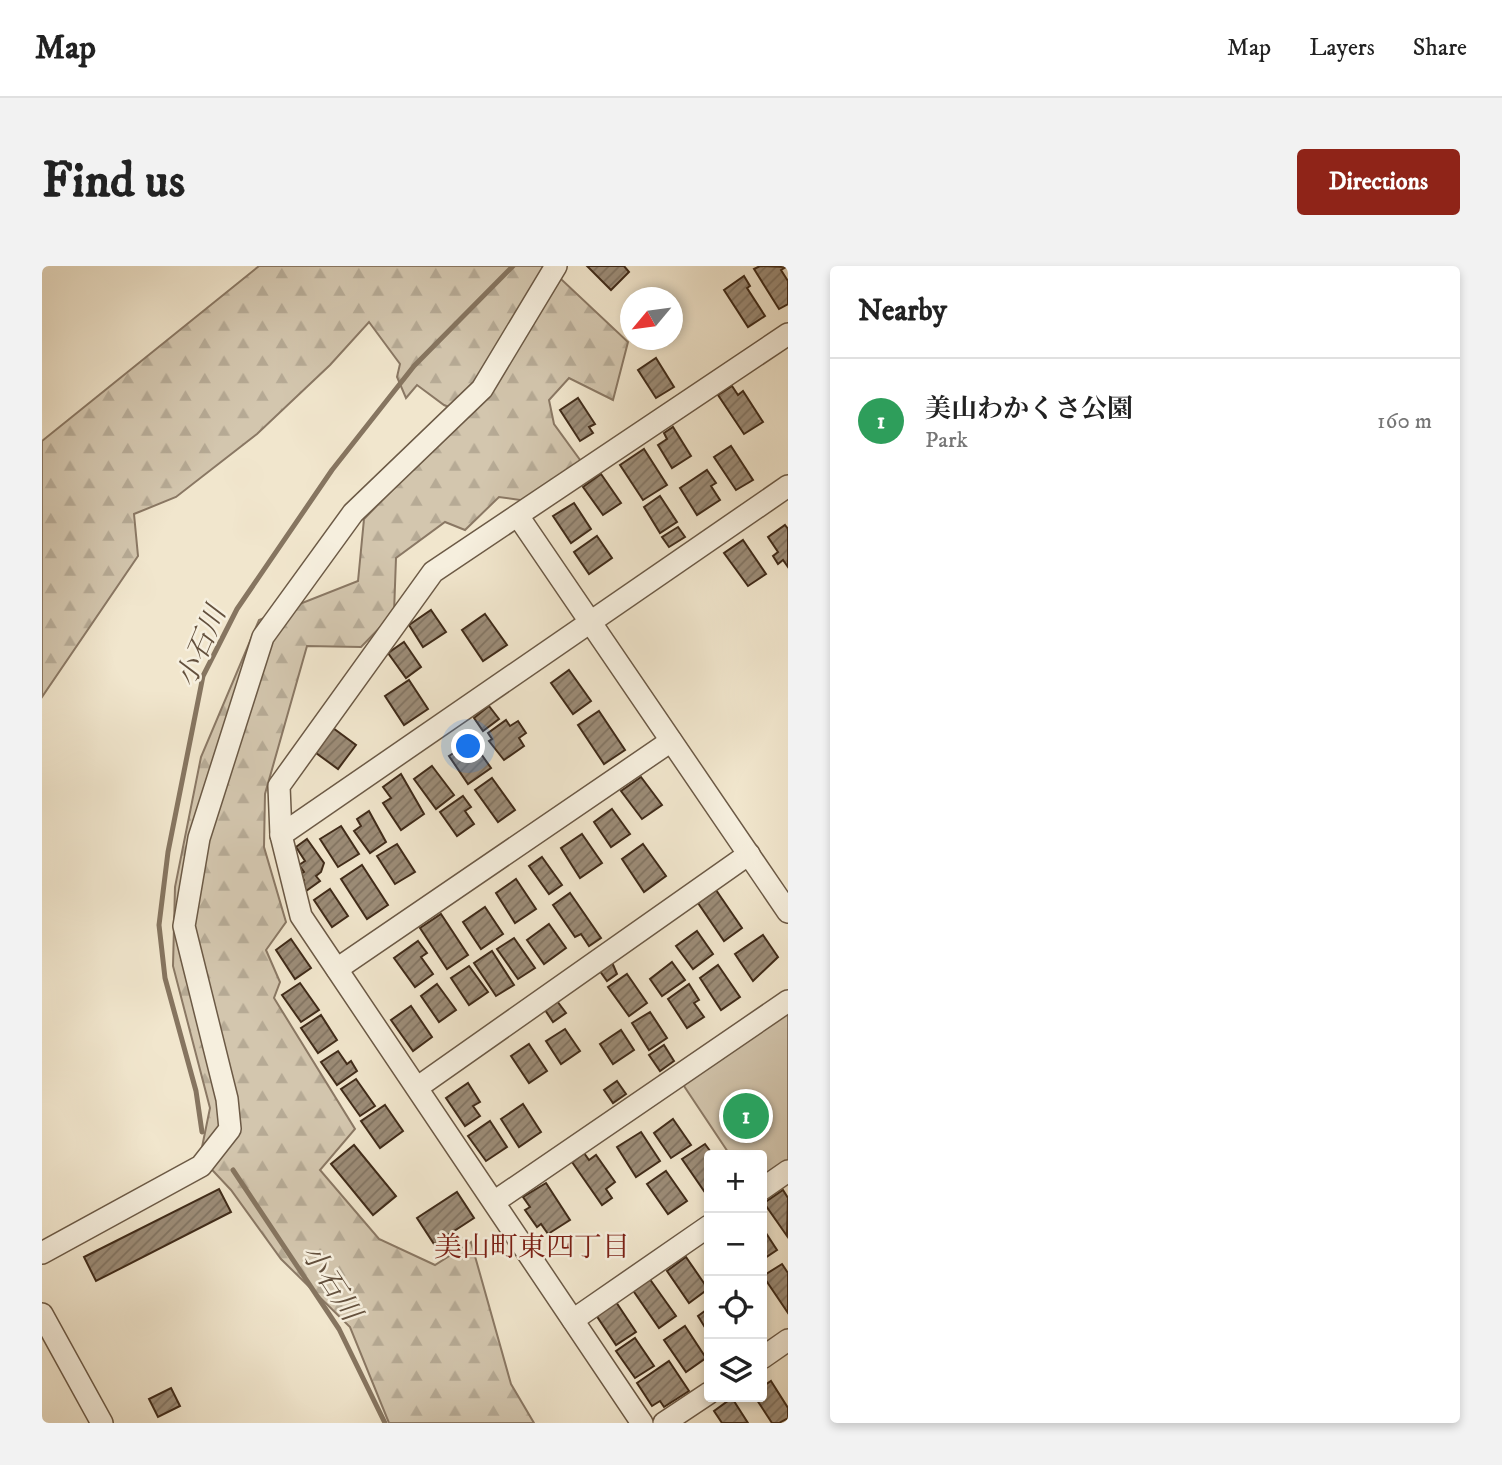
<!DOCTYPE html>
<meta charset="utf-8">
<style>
:root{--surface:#fff;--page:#f2f2f2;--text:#222;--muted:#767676;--line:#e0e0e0;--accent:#8f2418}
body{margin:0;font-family:"IM FELL DW Pica","Noto Serif JP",serif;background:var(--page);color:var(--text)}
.controls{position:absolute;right:21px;bottom:21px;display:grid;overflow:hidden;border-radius:7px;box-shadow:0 4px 10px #0003}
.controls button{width:63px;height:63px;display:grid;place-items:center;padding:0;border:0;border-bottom:2px solid var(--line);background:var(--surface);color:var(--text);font:35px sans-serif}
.compass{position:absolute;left:578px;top:21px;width:63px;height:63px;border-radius:50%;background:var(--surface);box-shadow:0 4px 10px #0003;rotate:241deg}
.you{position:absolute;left:427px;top:481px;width:24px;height:24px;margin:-18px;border:5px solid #fff;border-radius:50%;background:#1a73e8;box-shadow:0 0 0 10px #1a73e833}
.badge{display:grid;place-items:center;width:46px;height:46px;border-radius:50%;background:var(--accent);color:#fff;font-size:23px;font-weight:700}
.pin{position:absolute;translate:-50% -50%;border:4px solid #fff;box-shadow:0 2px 7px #0006}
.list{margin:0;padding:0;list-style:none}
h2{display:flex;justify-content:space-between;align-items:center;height:91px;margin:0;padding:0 28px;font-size:30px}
h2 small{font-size:23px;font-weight:400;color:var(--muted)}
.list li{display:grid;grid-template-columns:46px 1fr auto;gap:21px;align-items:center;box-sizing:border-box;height:126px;padding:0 28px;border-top:2px solid var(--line)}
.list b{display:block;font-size:26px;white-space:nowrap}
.list p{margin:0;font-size:23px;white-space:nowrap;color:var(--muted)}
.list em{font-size:23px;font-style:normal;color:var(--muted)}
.icon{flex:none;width:38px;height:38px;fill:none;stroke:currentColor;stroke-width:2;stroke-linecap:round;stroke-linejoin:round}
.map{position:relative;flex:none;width:746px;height:1157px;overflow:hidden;border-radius:7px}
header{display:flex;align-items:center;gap:42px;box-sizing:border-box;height:98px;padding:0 35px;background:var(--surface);border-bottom:2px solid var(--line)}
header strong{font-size:33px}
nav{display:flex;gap:38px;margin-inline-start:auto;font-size:24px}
.intro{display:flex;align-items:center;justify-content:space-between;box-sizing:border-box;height:168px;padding:0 42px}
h1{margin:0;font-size:49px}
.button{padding:18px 32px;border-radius:7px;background:var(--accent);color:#fff;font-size:24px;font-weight:700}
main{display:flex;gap:42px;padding:0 42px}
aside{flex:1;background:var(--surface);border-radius:7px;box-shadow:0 4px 10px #0003}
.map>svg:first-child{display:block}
</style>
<header>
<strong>Map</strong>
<nav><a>Map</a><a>Layers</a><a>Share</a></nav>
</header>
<div class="intro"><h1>Find us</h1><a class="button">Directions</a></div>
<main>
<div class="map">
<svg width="746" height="1157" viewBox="0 0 746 1157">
<defs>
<pattern id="forest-firs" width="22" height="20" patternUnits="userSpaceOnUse" patternTransform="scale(1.75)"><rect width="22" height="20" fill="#d3c6ae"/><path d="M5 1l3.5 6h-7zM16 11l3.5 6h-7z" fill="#b6aa95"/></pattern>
<pattern id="building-hatch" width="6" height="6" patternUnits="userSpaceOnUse" patternTransform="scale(1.75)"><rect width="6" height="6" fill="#9c8c77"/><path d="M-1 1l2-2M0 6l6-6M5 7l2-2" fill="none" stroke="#817361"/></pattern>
</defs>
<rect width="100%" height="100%" fill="#f1e6cd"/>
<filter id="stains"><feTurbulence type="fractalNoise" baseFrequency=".00286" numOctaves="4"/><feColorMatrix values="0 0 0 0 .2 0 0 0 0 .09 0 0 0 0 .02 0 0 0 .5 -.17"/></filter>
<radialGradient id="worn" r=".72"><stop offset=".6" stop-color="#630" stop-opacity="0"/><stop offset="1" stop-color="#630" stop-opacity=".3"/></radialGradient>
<polygon fill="url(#forest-firs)" stroke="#8a7864" stroke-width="2" points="217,0 501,0 500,4 519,13 586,76 571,134 527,112 507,134 512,158 541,198 485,235 457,231 423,264 403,256 354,292 352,347 319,381 265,380 223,528 222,581 244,656 224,684 238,716 232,732 313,863 278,904 337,973 393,999 429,976 469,1118 492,1157 347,1157 308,1061 239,993 189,924 158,891 168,842 131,700 133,621 159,491 217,354 316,315 322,253 424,148 402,139 375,119 364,132 355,111 358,98 327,56 288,99 215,168 134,231 92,248 96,290 0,431 0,175"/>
<polygon fill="#d3c6ae" stroke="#8a7864" stroke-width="2" points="746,735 746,905 720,923 720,889 688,889 636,811"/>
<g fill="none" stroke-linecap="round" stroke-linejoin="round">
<g stroke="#867560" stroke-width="5">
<polyline points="160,866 154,825 123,712 117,659 126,586 161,410 195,343 290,204 372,100 471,0"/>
<polyline points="191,904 297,1063 343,1157"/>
</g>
</g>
<g fill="url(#building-hatch)" stroke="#402b19" stroke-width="2">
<polygon points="545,0 582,0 587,6 569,24"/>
<polygon points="718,0 744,1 739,4 746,15 746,38 737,43 712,3"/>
<polygon points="702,10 708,20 705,22 723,50 706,61 682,24"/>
<polygon points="614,92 632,121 614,132 596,104"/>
<polygon points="690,120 696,129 701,125 721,156 702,168 676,129"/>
<polygon points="536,132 553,158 547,161 551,167 538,175 518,144"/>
<polygon points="631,161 649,190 630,202 616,179 625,173 622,167"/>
<polygon points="689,180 711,214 694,224 672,191"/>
<polygon points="602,183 625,219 601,234 578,199"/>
<polygon points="665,204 674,217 669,220 678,234 655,249 638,222"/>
<polygon points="559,208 579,237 561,249 541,221"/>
<polygon points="618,230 635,256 618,267 602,241"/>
<polygon points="532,237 549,263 529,277 511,250"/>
<polygon points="743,259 746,263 746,301 741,294 736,298 731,290 736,286 726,271"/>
<polygon points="636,261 643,271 627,281 620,271"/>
<polygon points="555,270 570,292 547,308 532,286"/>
<polygon points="701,274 724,308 706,320 682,287"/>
<polygon points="389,344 404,366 381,381 367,359"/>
<polygon points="443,348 465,379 441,395 420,364"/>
<polygon points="362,376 379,401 364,412 346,387"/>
<polygon points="527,404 549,435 531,448 509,417"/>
<polygon points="367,414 386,443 362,459 343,430"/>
<polygon points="447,440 457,453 441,465 432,452"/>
<polygon points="557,445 583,484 562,498 536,459"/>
<polygon points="464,454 468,460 476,455 484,467 477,472 482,480 462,494 447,475 450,473 446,467"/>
<polygon points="291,462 314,479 296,503 274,487"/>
<polygon points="430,475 449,502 426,518 407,490"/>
<polygon points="390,500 412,529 394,543 372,513"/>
<polygon points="359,508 382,548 359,564 341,537 349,532 341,521"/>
<polygon points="599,511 620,539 600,553 579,525"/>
<polygon points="450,512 473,544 456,556 433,524"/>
<polygon points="421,530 429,541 423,545 432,558 415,570 398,546"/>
<polygon points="570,543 588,568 569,581 552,556"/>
<polygon points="327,545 344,576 328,587 312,565 319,560 315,553"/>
<polygon points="299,560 317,588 296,601 278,573"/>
<polygon points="540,568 560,597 538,612 519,582"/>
<polygon points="265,573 282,597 279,606 274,610 278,615 264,625 259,617 262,614 258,608 262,606 257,599 263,595 254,581"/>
<polygon points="355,578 373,606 353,618 335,590"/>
<polygon points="601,578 624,610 602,626 580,593"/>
<polygon points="500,591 520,619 507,628 487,600"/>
<polygon points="320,599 346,639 325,653 299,613"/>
<polygon points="474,613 494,643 473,657 454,627"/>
<polygon points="288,623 306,650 290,661 272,634"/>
<polygon points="674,624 700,662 682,675 656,637"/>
<polygon points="528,627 559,672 547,680 539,668 533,671 511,639"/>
<polygon points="443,641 461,668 439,683 421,656"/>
<polygon points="399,648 426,689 405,703 378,662"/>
<polygon points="507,658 524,682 502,698 485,674"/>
<polygon points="655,665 671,688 651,703 634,680"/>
<polygon points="721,669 736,691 711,715 693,688"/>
<polygon points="472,672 493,702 476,713 455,683"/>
<polygon points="249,673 269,702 253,713 234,684"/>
<polygon points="376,675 385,687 379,691 391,708 373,721 352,692"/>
<polygon points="450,685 472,719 454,730 432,697"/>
<polygon points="569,694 575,708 565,715 555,701"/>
<polygon points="630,696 643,714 620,730 608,713"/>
<polygon points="676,699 698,731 679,744 658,712"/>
<polygon points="427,700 446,726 427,739 409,712"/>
<polygon points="585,708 605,737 587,750 566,721"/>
<polygon points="258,717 277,744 259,756 240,729"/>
<polygon points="395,718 414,744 397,756 379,730"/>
<polygon points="647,718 657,734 652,737 662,751 645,762 626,733"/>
<polygon points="515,735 524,747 511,756 501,741"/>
<polygon points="369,740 390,771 371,785 349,754"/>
<polygon points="608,746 625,772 607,784 590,757"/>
<polygon points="279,749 295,774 276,787 259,762"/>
<polygon points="523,763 538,785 519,798 504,775"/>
<polygon points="579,764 592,784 571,798 558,778"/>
<polygon points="487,778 505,805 487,817 469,790"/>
<polygon points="622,779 632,795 618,805 607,789"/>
<polygon points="296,785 305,798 309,795 315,805 295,819 279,796"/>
<polygon points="314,813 333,840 318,850 299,823"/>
<polygon points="575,815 584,828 571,837 562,824"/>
<polygon points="426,817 438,836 431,840 438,850 423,860 404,832"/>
<polygon points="481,838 499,866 477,881 459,853"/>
<polygon points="343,839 361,865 338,882 319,855"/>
<polygon points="631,853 649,879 629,892 612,867"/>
<polygon points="448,855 465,881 444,895 426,870"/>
<polygon points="599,866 618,895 594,911 575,881"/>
<polygon points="663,878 671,889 667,889 667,921 662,925 640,893"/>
<polygon points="312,879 354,930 331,949 289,898"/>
<polygon points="542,887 547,894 554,889 573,916 564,923 570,932 560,939 530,896"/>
<polygon points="624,905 645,935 626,948 605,918"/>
<polygon points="504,917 528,954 506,968 499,958 495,961 483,944 488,941 481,931"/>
<polygon points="177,923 189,946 54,1015 42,991"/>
<polygon points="741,924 746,932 745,970 722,937"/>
<polygon points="415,926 432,952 392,978 375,952"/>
<polygon points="720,961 735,984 720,994"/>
<polygon points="644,991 666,1023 647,1037 625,1005"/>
<polygon points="740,998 746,1007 746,1047 721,1010"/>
<polygon points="607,1012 634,1050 617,1062 590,1023"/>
<polygon points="574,1036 594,1066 574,1079 554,1049"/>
<polygon points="667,1042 667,1068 656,1050"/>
<polygon points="643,1060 664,1092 644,1106 622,1074"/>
<polygon points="593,1072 612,1100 593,1112 574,1085"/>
<polygon points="627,1095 647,1125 622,1141 618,1135 610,1140 595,1117"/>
<polygon points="729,1115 746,1142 746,1152 737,1157 730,1157 713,1131 720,1131 720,1121"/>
<polygon points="129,1122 138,1140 116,1151 107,1133"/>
<polygon points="690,1132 706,1157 680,1157 672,1145"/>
</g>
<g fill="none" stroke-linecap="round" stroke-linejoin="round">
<defs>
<g id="minor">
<polyline points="476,250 746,646"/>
<polyline points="239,569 746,220"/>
<polyline points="295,703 629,475"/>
<polyline points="376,821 707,588"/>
<polyline points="720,923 746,905"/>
<polyline points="452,936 746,735"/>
<polyline points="0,987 159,900 188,863 185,833 142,660 157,572 221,371 311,247 440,123 514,0"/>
<polyline points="0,1048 60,1157"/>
<polyline points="531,1054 667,960"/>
<polyline points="720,1092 746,1074"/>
<polyline points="600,1157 259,650 239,569 237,520 391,306 746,68"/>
<polyline points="622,1157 667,1127"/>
</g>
</defs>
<use href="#minor" stroke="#6c5a46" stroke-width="24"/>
<use href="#minor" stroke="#f6efde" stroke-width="21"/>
</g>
<g text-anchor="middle" stroke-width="5" stroke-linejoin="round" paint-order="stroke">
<g font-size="28" font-style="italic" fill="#63503d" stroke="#f6efde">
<text transform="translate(158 380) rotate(-67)" y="10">小石川</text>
<text transform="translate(290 1016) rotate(57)" y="10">小石川</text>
</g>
<g font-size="28" fill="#7a1f14" stroke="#f6efde">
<text x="490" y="990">美山町東四丁目</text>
</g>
</g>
<rect width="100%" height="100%" filter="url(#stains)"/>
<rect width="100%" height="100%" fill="url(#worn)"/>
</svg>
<div class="controls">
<button>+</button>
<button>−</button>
<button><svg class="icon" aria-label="locate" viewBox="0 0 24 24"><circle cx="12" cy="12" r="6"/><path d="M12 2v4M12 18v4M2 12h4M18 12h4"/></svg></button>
<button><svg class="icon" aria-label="layers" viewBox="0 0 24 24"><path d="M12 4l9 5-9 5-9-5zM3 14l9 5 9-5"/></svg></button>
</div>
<svg class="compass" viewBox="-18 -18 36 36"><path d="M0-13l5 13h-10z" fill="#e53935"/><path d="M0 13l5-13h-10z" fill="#767676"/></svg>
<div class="you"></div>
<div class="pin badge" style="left:704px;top:850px;background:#2e9e5b">1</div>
</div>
<aside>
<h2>Nearby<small></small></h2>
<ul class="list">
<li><span class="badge" style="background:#2e9e5b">1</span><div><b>美山わかくさ公園</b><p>Park</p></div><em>160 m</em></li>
</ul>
</aside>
</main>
